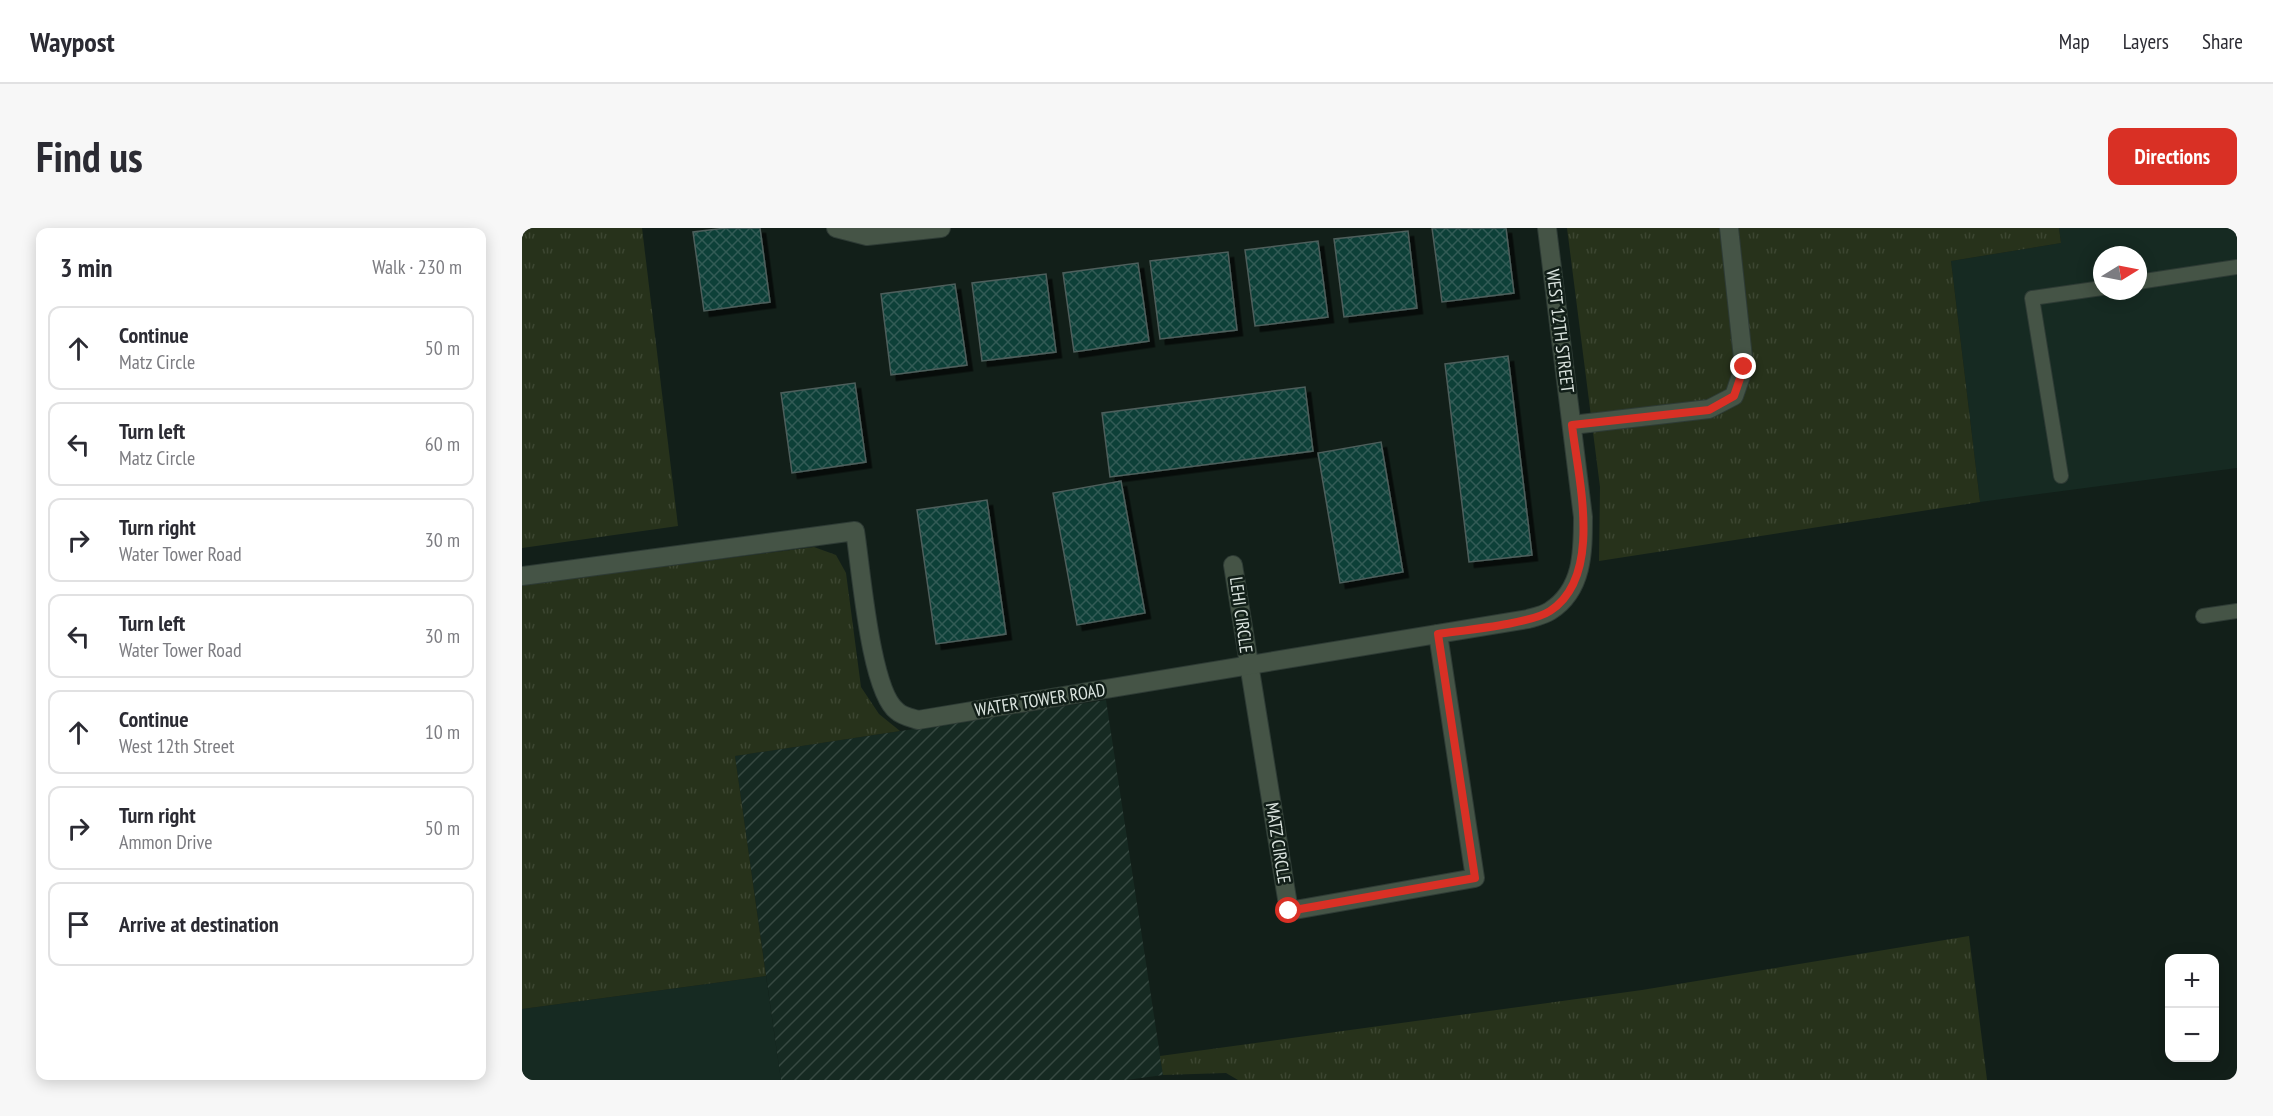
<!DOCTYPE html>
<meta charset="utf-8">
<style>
:root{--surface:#fff;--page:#f7f7f7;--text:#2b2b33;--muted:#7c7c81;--line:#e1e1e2;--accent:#d93025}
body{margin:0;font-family:"PT Sans Narrow",sans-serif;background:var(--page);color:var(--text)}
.controls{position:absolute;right:18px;bottom:18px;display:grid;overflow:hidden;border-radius:12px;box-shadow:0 3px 15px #0003}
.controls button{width:54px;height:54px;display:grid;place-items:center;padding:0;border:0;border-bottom:2px solid var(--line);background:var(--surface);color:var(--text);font:30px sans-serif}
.compass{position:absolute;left:1571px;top:18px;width:54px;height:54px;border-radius:50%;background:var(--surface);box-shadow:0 3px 15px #0003;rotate:80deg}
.stop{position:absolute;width:18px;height:18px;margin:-14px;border:4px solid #d93025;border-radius:50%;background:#fff}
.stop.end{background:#d93025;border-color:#fff;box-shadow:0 2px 6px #0008}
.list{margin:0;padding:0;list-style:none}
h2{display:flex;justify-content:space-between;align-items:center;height:78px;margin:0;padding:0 24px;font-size:26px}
h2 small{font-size:20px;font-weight:400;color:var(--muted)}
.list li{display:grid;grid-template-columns:39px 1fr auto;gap:18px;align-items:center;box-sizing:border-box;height:84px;margin:0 12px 12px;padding:0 12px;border:2px solid var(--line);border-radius:12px}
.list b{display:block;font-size:22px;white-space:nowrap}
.list p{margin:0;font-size:20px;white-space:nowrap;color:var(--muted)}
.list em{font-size:20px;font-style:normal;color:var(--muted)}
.icon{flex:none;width:33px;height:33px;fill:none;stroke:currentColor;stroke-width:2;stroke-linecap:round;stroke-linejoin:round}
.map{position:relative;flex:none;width:1715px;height:852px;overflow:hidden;border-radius:12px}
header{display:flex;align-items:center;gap:36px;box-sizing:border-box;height:84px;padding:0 30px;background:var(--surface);border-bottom:2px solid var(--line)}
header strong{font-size:28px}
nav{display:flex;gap:33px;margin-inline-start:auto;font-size:21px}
.intro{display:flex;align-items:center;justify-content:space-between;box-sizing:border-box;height:144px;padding:0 36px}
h1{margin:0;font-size:42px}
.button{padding:15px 27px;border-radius:12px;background:var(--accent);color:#fff;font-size:21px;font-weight:700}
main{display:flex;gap:36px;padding:0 36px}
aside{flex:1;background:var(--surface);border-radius:12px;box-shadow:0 3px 15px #0003}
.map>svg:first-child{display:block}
</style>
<header>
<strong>Waypost</strong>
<nav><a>Map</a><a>Layers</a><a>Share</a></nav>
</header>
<div class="intro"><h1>Find us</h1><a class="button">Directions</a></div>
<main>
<aside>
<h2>3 min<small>Walk · 230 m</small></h2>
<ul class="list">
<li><svg class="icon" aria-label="ahead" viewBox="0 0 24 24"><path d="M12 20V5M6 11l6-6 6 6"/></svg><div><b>Continue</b><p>Matz Circle</p></div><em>50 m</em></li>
<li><svg class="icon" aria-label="left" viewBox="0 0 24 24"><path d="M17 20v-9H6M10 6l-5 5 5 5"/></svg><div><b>Turn left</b><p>Matz Circle</p></div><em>60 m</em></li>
<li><svg class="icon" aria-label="right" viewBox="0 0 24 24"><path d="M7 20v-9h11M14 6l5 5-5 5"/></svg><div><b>Turn right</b><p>Water Tower Road</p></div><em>30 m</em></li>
<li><svg class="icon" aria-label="left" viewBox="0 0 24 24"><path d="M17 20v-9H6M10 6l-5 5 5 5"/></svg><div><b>Turn left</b><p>Water Tower Road</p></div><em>30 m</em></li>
<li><svg class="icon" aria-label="ahead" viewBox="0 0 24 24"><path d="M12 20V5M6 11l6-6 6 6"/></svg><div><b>Continue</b><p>West 12th Street</p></div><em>10 m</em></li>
<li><svg class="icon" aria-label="right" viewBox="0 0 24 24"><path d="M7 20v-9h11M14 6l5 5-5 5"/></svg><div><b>Turn right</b><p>Ammon Drive</p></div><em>50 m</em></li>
<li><svg class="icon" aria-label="arrive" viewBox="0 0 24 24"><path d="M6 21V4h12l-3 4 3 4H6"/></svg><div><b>Arrive at destination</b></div></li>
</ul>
</aside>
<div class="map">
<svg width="1715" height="852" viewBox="0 0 1715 852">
<defs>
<pattern id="industrial-furrows" width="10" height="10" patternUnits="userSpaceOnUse" patternTransform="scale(1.5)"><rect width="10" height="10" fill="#162a22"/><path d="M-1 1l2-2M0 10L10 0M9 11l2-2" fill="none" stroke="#374942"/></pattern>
<pattern id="grass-tufts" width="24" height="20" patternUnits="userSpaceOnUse" patternTransform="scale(1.5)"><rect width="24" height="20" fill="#27321b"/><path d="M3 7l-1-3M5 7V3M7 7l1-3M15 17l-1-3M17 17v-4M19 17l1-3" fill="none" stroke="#3c4631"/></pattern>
<pattern id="building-cross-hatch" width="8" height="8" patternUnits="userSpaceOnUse" patternTransform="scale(1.5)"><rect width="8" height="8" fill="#103f39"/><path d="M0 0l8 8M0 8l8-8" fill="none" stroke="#325b55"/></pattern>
<filter id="shadow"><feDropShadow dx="5.5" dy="5.5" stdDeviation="0" flood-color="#0009"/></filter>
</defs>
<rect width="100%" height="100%" fill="#121f19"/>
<g fill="#162a22" fill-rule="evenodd">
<path d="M 1537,0 L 1715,0 L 1715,240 L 1458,274 L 1429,33 L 1539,15 ZM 1580,27 L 1616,27 L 1616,63 L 1580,63 Z"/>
<polygon points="244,748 259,852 0,852 0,781"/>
</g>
<polygon fill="url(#industrial-furrows)" points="584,472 641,847 604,852 259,852 213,528"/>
<g fill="url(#grass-tufts)">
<polygon points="0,0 120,0 156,298 0,320"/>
<polygon points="1045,0 1537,0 1539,15 1429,33 1458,274 1077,333 1078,259"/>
<polygon points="292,319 314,327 324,345 339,459 357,486 378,503 213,528 244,748 0,781 0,357"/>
<polygon points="1447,708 1465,852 716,852 704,845 641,847 638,828 1120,762"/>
</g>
<g fill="url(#building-cross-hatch)" stroke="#4d5e5b" stroke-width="1.5" filter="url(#shadow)">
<polygon points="204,0 238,0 248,74 182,83 171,4"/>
<polygon points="910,0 984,0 992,65 920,74"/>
<polygon points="886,3 895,80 822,89 812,11"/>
<polygon points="796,13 806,89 733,98 723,22"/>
<polygon points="706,24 715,102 638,111 628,33"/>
<polygon points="616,35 627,113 552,124 541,45"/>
<polygon points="524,46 534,124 460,133 450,55"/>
<polygon points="433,56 445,137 369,147 359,66"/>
<polygon points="986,128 1010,327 947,334 923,136"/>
<polygon points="333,155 344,234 270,245 259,165"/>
<polygon points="783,159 791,223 588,249 580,185"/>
<polygon points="859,214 881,344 818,355 796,225"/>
<polygon points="599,253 623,385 555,397 531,265"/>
<polygon points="465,272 484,406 414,416 395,282"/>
</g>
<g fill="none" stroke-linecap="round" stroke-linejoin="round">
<defs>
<g id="lane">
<polyline points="1616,54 1715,39"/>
<polyline points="1539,248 1510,70 1580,60"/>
<polyline points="1681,388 1715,383"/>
</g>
<g id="street">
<polyline points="314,0 345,8 419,0"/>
<polyline points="1050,197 1187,181 1212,168 1222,139 1207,0"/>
<polyline points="711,337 767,683 953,650 916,406"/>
<path d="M 0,348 L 333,303 C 339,339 348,463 375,483 C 380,488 390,490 396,492 L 1006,391 C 1013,389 1022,387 1028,383 C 1061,362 1061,324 1061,289 L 1025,0"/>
</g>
</defs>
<use href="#lane" stroke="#2e3b35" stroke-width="16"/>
<use href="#street" stroke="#2e3b35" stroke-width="20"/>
<use href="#lane" stroke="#455446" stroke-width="14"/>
<use href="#street" stroke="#455446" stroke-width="18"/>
</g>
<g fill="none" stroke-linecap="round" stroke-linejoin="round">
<path stroke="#d93025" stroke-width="8" d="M 767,683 L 953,650 L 916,406 C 943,402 1008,396 1028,383 C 1082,348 1056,250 1050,197 L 1187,182 L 1212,168 L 1222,139"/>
</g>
<g text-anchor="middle" stroke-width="5" stroke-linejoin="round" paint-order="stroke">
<g font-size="18" fill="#dce5e0" stroke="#121f19">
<text transform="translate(1038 103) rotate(83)" y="6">WEST 12TH STREET</text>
<text transform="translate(719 387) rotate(82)" y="6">LEHI CIRCLE</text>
<text transform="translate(518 472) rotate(-9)" y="6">WATER TOWER ROAD</text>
<text transform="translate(756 615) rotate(81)" y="6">MATZ CIRCLE</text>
</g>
</g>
</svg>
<div class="controls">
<button>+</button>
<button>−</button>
</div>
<svg class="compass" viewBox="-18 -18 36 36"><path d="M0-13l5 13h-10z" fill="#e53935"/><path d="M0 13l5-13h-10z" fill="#7c7c81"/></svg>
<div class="stop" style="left:767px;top:683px"></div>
<div class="stop end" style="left:1222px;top:139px"></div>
</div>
</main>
